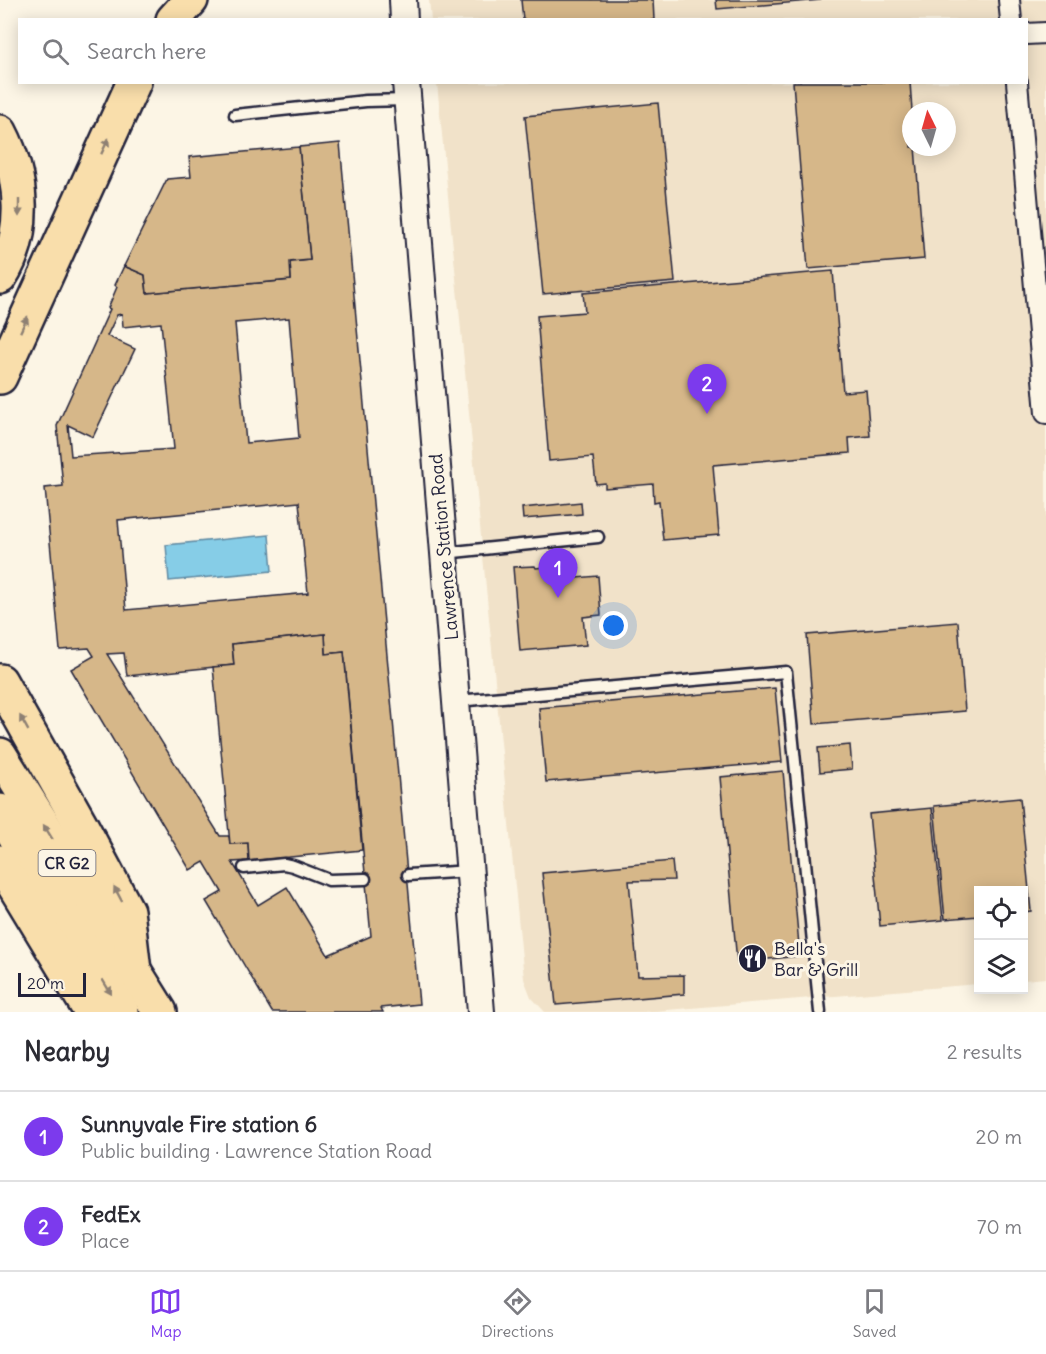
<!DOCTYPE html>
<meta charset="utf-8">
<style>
:root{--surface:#fff;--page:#f2f2f3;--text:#2b2b33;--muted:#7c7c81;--line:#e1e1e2;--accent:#7c3aed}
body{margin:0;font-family:Delius,sans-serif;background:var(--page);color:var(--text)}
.controls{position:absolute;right:18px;bottom:18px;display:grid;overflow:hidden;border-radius:0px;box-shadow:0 3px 15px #0003}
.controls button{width:54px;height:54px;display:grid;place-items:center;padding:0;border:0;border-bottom:2px solid var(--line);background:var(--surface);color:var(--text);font:30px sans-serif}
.compass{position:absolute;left:902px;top:102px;width:54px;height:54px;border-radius:50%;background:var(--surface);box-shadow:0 3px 15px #0003;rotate:355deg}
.scale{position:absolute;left:18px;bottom:15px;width:68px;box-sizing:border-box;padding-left:6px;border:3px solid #22223b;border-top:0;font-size:16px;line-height:21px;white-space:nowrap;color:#22223b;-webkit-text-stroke:4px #fcf5e5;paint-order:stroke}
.you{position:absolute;left:614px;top:626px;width:21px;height:21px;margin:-15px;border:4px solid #fff;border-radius:50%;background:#1a73e8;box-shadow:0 0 0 9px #1a73e833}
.badge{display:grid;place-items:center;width:39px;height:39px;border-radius:50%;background:var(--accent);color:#fff;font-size:20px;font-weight:700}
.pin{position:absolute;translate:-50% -50px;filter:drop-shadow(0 2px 3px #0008)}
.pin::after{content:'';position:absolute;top:32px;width:21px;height:18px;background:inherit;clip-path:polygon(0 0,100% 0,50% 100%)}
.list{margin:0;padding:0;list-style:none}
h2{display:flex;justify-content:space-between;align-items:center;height:78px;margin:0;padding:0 24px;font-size:26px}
h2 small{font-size:20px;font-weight:400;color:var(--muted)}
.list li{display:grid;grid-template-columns:39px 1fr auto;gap:18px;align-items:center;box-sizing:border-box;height:90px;padding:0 24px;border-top:2px solid var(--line)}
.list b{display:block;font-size:22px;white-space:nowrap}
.list p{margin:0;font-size:20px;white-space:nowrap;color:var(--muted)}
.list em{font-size:20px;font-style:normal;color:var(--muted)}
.icon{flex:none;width:33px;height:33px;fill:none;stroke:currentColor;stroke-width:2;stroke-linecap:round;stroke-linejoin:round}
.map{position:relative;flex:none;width:1046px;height:1012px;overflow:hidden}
.search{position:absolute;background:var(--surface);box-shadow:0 3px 15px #0003;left:18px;right:18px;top:18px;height:66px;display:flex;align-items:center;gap:15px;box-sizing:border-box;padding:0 21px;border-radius:0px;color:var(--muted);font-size:22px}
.sheet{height:258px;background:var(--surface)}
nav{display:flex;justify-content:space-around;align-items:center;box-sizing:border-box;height:84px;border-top:2px solid var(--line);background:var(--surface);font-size:16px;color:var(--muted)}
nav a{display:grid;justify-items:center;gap:3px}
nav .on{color:var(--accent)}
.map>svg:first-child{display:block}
</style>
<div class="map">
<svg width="1046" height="1012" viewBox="0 0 1046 1012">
<rect width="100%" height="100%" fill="#fcf5e5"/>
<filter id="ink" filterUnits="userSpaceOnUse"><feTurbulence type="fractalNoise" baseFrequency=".0167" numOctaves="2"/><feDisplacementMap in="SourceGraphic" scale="12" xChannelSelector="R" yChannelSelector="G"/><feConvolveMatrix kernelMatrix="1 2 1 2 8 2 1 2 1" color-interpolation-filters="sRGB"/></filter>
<g filter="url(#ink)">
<path fill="#f1e2c9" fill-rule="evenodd" d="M 429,0 L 1046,0 L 1046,978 L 1024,980 L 1024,890 L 978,890 L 978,984 L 643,1012 L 545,1012 L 531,997 L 524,979 L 437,83 L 1026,82 L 1026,20 L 431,20 ZM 911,111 L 947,111 L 947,147 L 911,147 Z"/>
<polygon fill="#86cde7" stroke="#5e89a2" stroke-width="1.5" points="269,535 272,571 169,581 166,545"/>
<g fill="#d6b789" stroke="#22223b" stroke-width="1.5" fill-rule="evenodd">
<polygon points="521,0 653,0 654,20 523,20"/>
<polygon points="716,0 821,0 717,9"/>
<polygon points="793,82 910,82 912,111 911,147 915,147 924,259 808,269"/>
<polygon points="658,103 675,282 543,294 525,116"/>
<path d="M 340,143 L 419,1004 L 381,1008 L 383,1012 L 272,1012 L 206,901 L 222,892 L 204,862 L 190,870 L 71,669 L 94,656 L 89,648 L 60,650 L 45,488 L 63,486 L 57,426 L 110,309 L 108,308 L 117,287 L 115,285 L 124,266 L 145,275 L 147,293 L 291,280 L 290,262 L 310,260 L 299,147 ZM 122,314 L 123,327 L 161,323 L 174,449 L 71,456 L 68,425 L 93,437 L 135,349 L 107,336 L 117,315 ZM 289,318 L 299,438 L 246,443 L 235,323 ZM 299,502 L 308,593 L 126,610 L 118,520 ZM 325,634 L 326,654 L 344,652 L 371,936 L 328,955 L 287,887 L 258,905 L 232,862 L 249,861 L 248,843 L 230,844 L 229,836 L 220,836 L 107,654 L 124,653 L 127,676 L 234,665 L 232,644 Z"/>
<polygon points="299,147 310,260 290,262 291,280 147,293 145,275 124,266 167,179 191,177 189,157"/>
<polygon points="833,271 843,392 866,390 870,436 849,438 850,453 713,465 719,535 663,540 659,501 654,502 653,484 605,488 605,483 596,484 593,457 549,461 537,316 585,312 583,293"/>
<polygon points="581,502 582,514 523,519 522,508"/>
<polygon points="535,566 536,568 553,566 554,580 598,576 601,615 583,617 586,645 520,651 513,567"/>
<polygon points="958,622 965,711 814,724 807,635"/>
<polygon points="325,634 326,654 344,652 362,850 249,861 248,843 230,844 213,667 234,665 232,644"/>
<polygon points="775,688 782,762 546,782 539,708"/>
<polygon points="850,745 852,769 820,772 818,748"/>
<polygon points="783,771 800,956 737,962 720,777"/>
<polygon points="1020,798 1031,911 1024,912 1024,890 978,890 978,916 945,919 934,806"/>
<polygon points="932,808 943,920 880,926 869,814"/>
<polygon points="672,861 674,880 629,881 638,976 684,975 684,994 556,1005 542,873"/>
</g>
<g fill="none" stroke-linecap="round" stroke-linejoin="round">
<defs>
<g id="service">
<polyline points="235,115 366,101 407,100"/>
<polyline points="444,553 598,537"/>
<polyline points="457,701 786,672 820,1012"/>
<polyline points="244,868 284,864 293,866 329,880 365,879"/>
<polyline points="408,875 470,871"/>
</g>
<g id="minor">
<polyline points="1009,0 1011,20"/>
<polyline points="1026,34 1046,33"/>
<polyline points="1017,82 1046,413"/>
</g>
<g id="tertiary">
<polyline points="403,0 404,20"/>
<polyline points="406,82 481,1012"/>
</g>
<g id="trunk">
<polyline points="0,755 160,1012"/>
<polyline points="0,811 122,1012"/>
<polyline points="0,862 91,1012"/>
</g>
<g id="motorway">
<polyline points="173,20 191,0"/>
<path d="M 0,132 C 23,176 28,234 0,277"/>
<polyline points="0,377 134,82"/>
<polyline points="0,681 81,825 127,911 134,971"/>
<polyline points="0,870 12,882"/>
</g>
</defs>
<use href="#service" stroke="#22223b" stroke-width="15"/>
<use href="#minor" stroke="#22223b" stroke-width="24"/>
<use href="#tertiary" stroke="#22223b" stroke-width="30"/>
<use href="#trunk" stroke="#22223b" stroke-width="38"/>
<use href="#motorway" stroke="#22223b" stroke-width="38"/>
<use href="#service" stroke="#fcf5e5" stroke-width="10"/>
<use href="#minor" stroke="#fcf5e5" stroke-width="20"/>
<use href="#tertiary" stroke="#fcf5e5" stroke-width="26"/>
<use href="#trunk" stroke="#f9deab" stroke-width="33"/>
<use href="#motorway" stroke="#f9deab" stroke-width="33"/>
</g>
<defs><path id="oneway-solid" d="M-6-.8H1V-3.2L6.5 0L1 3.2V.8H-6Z" transform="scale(1.5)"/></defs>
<g fill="#8e8073">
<use href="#oneway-solid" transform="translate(105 146) rotate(-65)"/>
<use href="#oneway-solid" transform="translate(19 208) rotate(90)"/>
<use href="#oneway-solid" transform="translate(24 324) rotate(-65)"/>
<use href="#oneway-solid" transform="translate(24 723) rotate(-119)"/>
<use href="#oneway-solid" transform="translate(48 832) rotate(-122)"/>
<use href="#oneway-solid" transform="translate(118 894) rotate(-118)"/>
<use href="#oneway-solid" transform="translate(107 987) rotate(59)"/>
</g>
</g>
<defs>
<symbol id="restaurant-disc" viewBox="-11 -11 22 22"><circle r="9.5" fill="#22223b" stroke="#fcf5e5"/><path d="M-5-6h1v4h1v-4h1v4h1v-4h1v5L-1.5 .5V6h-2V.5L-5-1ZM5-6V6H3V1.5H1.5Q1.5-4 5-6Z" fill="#fff"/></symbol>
</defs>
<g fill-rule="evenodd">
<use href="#restaurant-disc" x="736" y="942" width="33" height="33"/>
</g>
<g text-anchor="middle" stroke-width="6" stroke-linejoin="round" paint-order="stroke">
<rect fill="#fcf5e5" stroke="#63616e" stroke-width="1.5" x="38.5" y="850" width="57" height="26" rx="4.5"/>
<g font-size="16" font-weight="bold" fill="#22223b">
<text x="67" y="869">CR G2</text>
</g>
<g font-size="18" fill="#22223b" stroke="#fcf5e5">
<text transform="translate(444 547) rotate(-95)" y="6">Lawrence Station Road</text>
</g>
<g font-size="18" fill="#22223b" stroke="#fcf5e5" text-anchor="start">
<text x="774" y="955">Bella's<tspan x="774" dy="21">Bar &amp; Grill</tspan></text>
</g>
</g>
</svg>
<div class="controls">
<button><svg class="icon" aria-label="locate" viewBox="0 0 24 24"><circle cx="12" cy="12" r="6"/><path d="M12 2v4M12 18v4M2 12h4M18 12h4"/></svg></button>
<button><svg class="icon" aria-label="layers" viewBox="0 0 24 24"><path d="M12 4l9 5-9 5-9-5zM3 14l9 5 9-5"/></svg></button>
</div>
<svg class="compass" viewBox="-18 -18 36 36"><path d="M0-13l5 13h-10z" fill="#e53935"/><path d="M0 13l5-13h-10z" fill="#7c7c81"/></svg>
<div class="scale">20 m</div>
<div class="you"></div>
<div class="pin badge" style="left:558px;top:598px">1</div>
<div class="pin badge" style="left:707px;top:414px">2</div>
<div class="search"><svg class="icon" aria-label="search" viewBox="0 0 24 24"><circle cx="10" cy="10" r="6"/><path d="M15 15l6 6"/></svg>Search here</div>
</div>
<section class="sheet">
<h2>Nearby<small>2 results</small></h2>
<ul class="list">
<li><span class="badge">1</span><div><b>Sunnyvale Fire station 6</b><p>Public building · Lawrence Station Road</p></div><em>20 m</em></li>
<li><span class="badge">2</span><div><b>FedEx</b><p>Place</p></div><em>70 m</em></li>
</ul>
</section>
<nav>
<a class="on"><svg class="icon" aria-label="map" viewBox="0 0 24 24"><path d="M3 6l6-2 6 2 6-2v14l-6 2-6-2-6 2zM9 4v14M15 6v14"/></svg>Map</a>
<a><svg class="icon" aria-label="directions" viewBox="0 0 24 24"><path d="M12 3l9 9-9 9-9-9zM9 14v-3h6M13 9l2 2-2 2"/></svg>Directions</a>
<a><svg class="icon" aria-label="saved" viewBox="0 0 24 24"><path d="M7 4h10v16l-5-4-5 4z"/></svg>Saved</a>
</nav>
